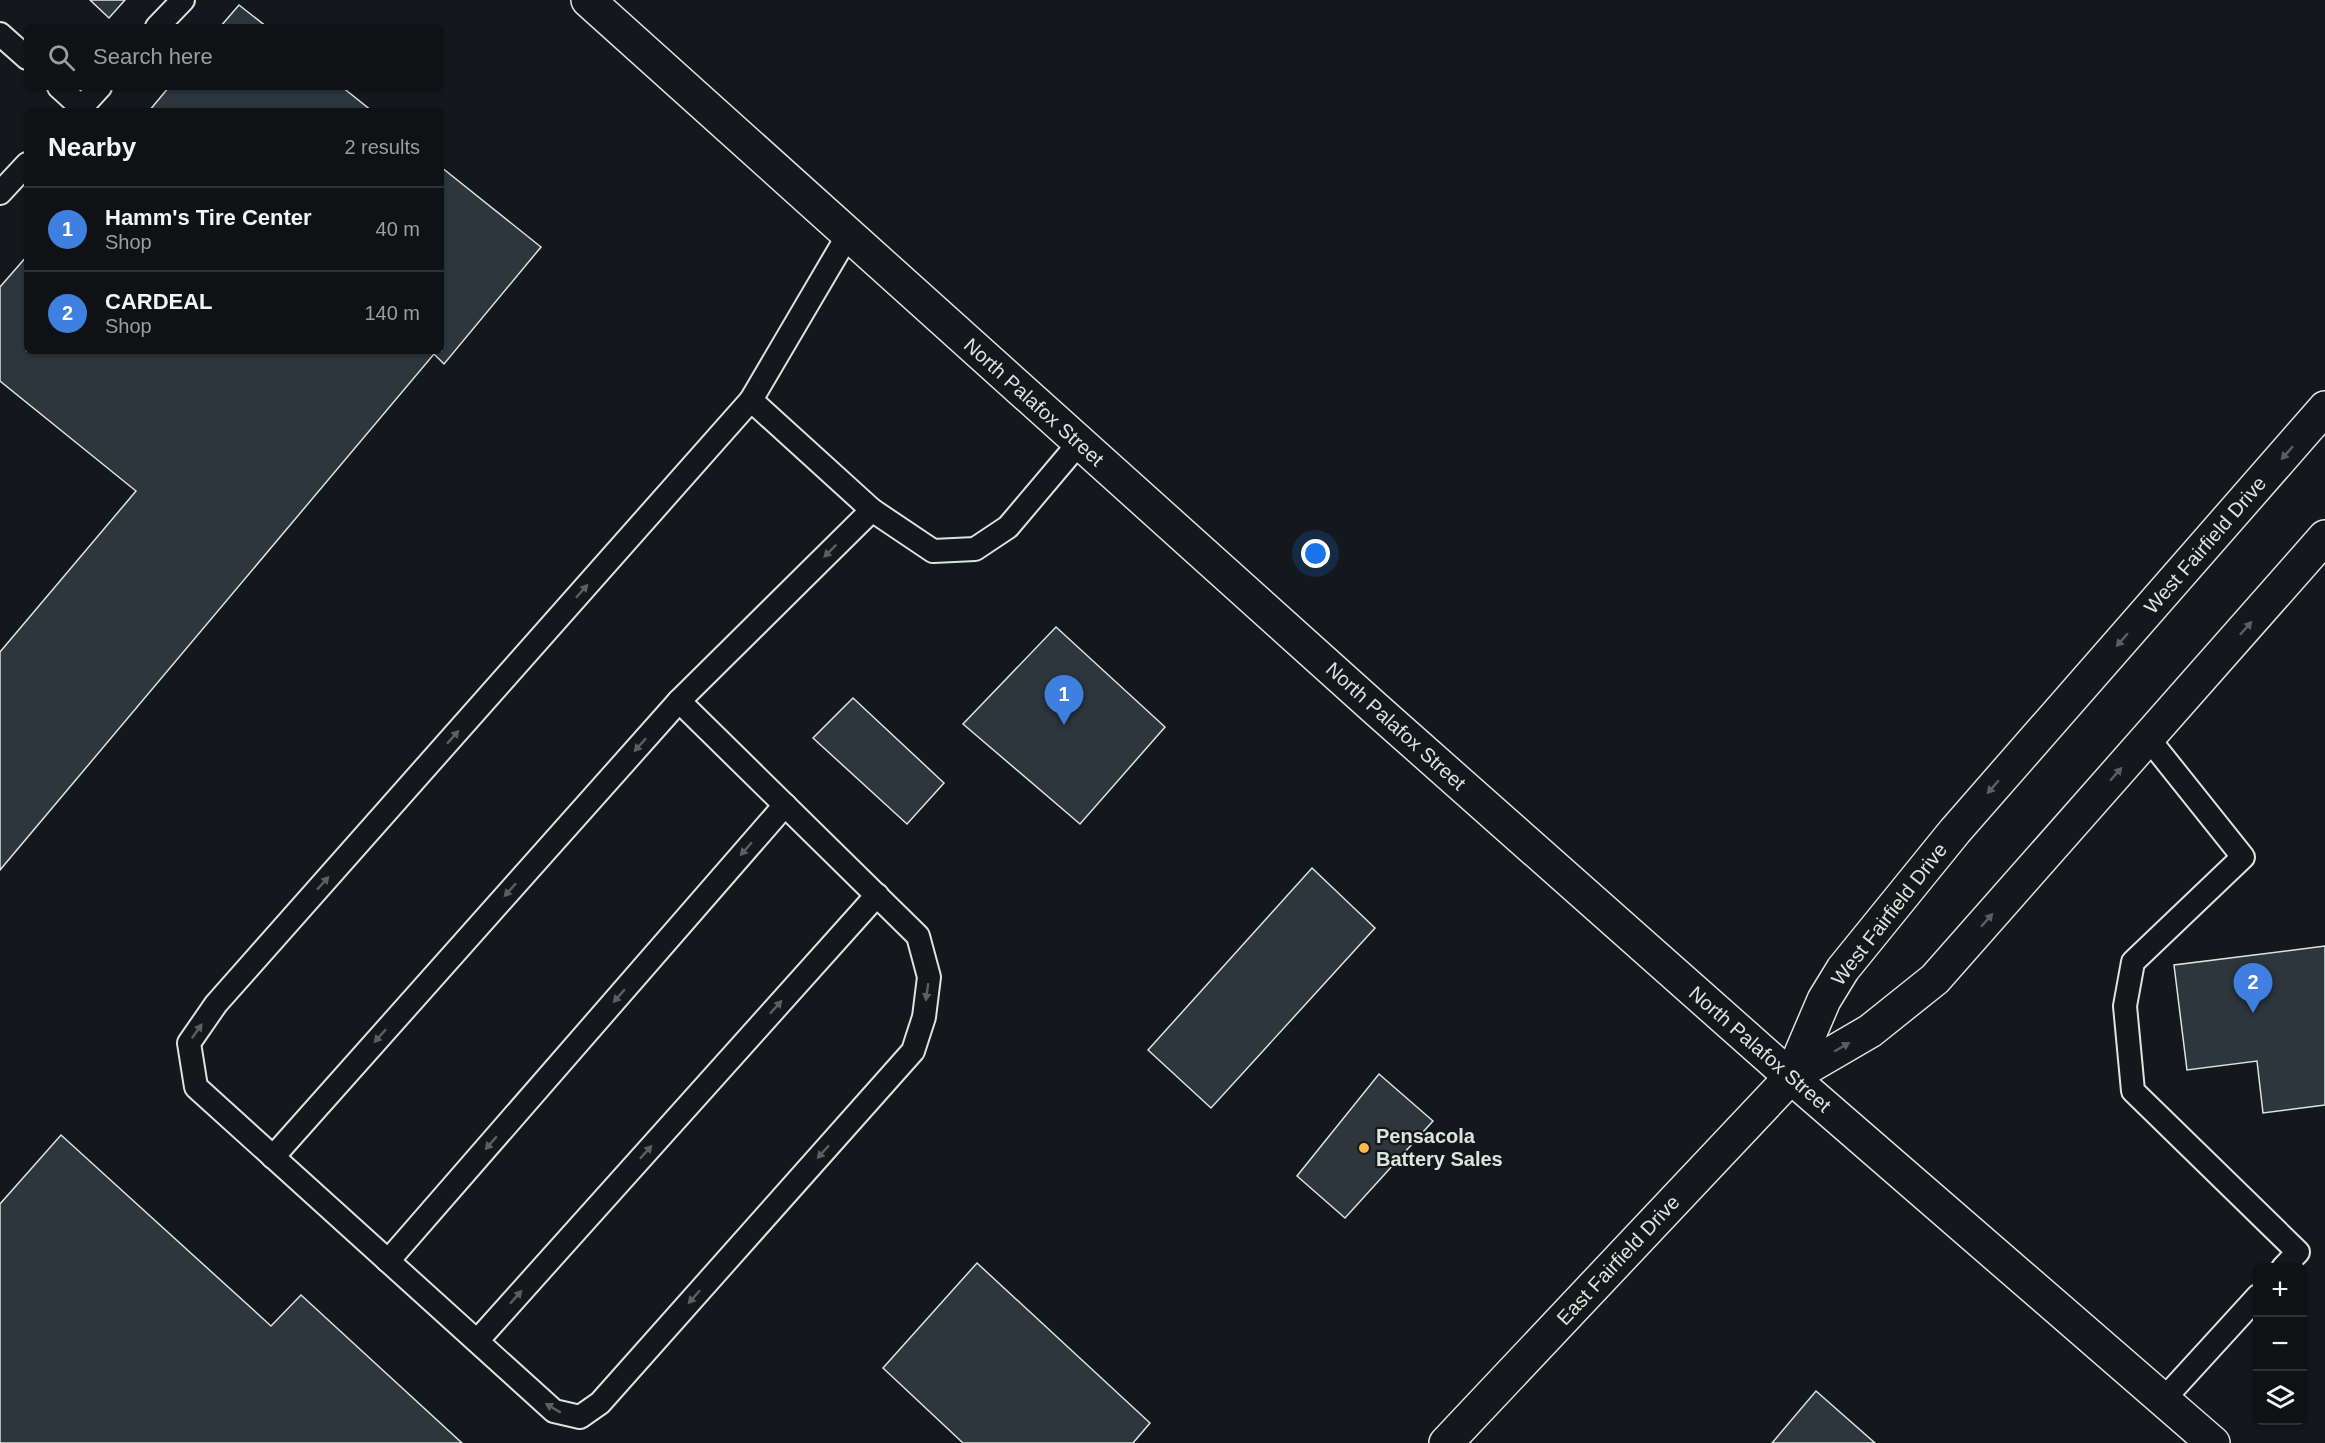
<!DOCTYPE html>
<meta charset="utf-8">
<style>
:root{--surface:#0f1215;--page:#1d2022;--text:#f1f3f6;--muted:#9b9ea0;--line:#2f3234;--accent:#7c3aed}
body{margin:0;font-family:Helvetica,sans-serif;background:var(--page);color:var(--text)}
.controls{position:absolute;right:18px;bottom:18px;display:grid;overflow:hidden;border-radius:9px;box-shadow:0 2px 4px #0004}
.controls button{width:54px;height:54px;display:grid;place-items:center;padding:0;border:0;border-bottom:2px solid var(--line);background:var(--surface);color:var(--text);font:30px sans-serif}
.you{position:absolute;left:1316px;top:554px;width:21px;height:21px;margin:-15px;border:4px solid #fff;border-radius:50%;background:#1a73e8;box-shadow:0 0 0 9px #1a73e833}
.badge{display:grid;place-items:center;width:39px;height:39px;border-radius:50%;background:var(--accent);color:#fff;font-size:20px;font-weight:700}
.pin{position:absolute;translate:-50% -50px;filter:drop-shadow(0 2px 3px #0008)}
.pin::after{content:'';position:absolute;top:32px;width:21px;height:18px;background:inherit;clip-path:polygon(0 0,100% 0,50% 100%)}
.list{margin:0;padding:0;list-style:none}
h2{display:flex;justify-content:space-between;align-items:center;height:78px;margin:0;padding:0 24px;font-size:26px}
h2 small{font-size:20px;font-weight:400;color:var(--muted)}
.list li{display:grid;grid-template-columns:39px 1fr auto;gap:18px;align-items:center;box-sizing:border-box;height:84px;padding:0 24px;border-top:2px solid var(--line)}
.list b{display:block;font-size:22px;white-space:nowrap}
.list p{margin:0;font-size:20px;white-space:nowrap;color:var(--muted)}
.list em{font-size:20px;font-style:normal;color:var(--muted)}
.icon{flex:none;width:33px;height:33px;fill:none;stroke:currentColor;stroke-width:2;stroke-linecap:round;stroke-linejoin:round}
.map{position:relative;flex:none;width:2325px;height:1443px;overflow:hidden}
.search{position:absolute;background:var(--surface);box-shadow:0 2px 4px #0004;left:24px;top:24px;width:420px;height:66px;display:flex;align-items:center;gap:15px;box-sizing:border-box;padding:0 21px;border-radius:9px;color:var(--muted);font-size:22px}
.panel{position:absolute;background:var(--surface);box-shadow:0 2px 4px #0004;left:24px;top:108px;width:420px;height:246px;border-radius:9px}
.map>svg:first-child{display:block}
</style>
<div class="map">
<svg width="2325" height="1443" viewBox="0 0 2325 1443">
<rect width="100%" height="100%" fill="#14181c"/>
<g fill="#2c363c" stroke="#d8e6dc" stroke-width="1.5">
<polygon points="90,0 125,0 109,18"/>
<polygon points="239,5 267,27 220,27"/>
<polygon points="169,87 342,87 372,111 149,111"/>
<polygon points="441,167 541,247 444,364 434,354 0,870 0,652 136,491 0,381 0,287 27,256 27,351 441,351"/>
<polygon points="1056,627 1165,727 1080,824 963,724"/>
<polygon points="853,698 944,783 907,824 813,738"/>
<polygon points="1312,868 1375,928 1211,1108 1148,1050"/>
<polygon points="2325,946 2325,1105 2263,1113 2257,1061 2187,1070 2174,965"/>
<polygon points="1379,1074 1433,1121 1345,1218 1297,1176"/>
<polygon points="61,1135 271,1326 301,1295 462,1443 0,1443 0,1204"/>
<polygon points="977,1263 1150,1423 1133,1443 963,1443 883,1368"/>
<polygon points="1816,1391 1875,1443 1772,1443"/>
</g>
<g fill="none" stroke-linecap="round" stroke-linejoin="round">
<defs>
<g id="service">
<polyline points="157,27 183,0"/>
<polyline points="0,34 27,58"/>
<polyline points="59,87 81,107"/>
<polyline points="78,111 100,87"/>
<polyline points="0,193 27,164"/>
<polyline points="848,235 751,400 872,510 933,551 975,549 1008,527 1079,443"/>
<polyline points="679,701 918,936 929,977 924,1017 913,1051 600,1403 580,1417 554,1411 196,1087 189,1043 216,1004 751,400"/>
<polyline points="2148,738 2243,857 2133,962 2125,1006 2133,1091 2298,1252 2283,1268"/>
<polyline points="273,1157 679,701 872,510"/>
<polyline points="388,1261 785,805"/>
<polyline points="477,1341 877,895"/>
<polyline points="2163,1400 2258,1296"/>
</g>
<g id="primary">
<polyline points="588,0 1377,710 1791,1077 2213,1443"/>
<polyline points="1791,1077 1824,1000 1843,969 1955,831 2325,408"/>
<polyline points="1446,1443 1791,1077 1870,1031 1935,979 2325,537"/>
</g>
</defs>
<use href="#service" stroke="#d8e6dc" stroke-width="26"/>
<use href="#primary" stroke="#d8e6dc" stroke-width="36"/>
<use href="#service" stroke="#14181c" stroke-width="22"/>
<use href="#primary" stroke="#14181c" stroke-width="33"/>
</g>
<defs><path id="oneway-solid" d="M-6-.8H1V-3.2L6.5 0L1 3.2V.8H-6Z" transform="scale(1.5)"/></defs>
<g fill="#59605f">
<use href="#oneway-solid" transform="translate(2287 453) rotate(131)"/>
<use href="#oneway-solid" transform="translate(830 551) rotate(135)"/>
<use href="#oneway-solid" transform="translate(582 591) rotate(-48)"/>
<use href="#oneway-solid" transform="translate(2246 628) rotate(-48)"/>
<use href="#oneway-solid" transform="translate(2122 640) rotate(131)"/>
<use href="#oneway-solid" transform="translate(453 737) rotate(-48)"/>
<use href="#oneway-solid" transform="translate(640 745) rotate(132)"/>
<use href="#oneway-solid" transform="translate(2116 774) rotate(-49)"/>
<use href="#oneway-solid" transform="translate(1993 787) rotate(131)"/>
<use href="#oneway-solid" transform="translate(746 849) rotate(131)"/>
<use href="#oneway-solid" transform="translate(323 883) rotate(-48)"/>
<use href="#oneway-solid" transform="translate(510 890) rotate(132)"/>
<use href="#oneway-solid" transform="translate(1987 920) rotate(-49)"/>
<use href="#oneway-solid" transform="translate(927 992) rotate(98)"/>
<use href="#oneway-solid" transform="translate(619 996) rotate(131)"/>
<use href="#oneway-solid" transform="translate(776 1007) rotate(-48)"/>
<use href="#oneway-solid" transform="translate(197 1031) rotate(-55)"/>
<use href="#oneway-solid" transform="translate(380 1036) rotate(132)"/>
<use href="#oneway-solid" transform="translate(1842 1047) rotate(-30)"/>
<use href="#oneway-solid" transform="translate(491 1143) rotate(131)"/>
<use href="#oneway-solid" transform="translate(646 1152) rotate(-48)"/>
<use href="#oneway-solid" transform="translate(823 1152) rotate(132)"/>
<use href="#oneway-solid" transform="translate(516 1297) rotate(-48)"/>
<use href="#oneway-solid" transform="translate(694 1297) rotate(132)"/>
<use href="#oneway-solid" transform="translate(553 1408) rotate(-149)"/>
</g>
<circle fill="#ffb74d" stroke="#14181c" stroke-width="2" cx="1364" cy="1148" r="6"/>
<g text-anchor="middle" stroke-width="4.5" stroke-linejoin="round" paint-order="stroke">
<g font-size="20" fill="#d8e6dc" stroke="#14181c">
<text transform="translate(1034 402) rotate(42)" y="7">North Palafox Street</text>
<text transform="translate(2205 545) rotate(-49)" y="7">West Fairfield Drive</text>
<text transform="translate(1396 726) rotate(42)" y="7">North Palafox Street</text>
<text transform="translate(1889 914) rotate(-52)" y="7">West Fairfield Drive</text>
<text transform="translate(1760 1049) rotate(41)" y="7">North Palafox Street</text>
<text transform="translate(1618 1260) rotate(-47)" y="7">East Fairfield Drive</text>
</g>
<g font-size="20" font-weight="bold" fill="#d8e6dc" stroke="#14181c" text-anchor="start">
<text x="1376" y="1143">Pensacola<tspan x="1376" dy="23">Battery Sales</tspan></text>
</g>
</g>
</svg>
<div class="controls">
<button>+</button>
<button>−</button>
<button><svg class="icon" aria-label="layers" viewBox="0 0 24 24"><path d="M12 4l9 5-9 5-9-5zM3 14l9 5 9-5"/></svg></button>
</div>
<div class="you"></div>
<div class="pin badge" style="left:1064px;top:725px;background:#3f7fe0">1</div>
<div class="pin badge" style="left:2253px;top:1013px;background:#3f7fe0">2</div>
<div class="search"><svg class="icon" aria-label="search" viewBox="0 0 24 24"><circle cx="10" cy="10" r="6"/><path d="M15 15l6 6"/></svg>Search here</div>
<section class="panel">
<h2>Nearby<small>2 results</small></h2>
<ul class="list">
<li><span class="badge" style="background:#3f7fe0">1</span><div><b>Hamm's Tire Center</b><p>Shop</p></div><em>40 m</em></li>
<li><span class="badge" style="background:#3f7fe0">2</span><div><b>CARDEAL</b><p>Shop</p></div><em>140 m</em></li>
</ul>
</section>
</div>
